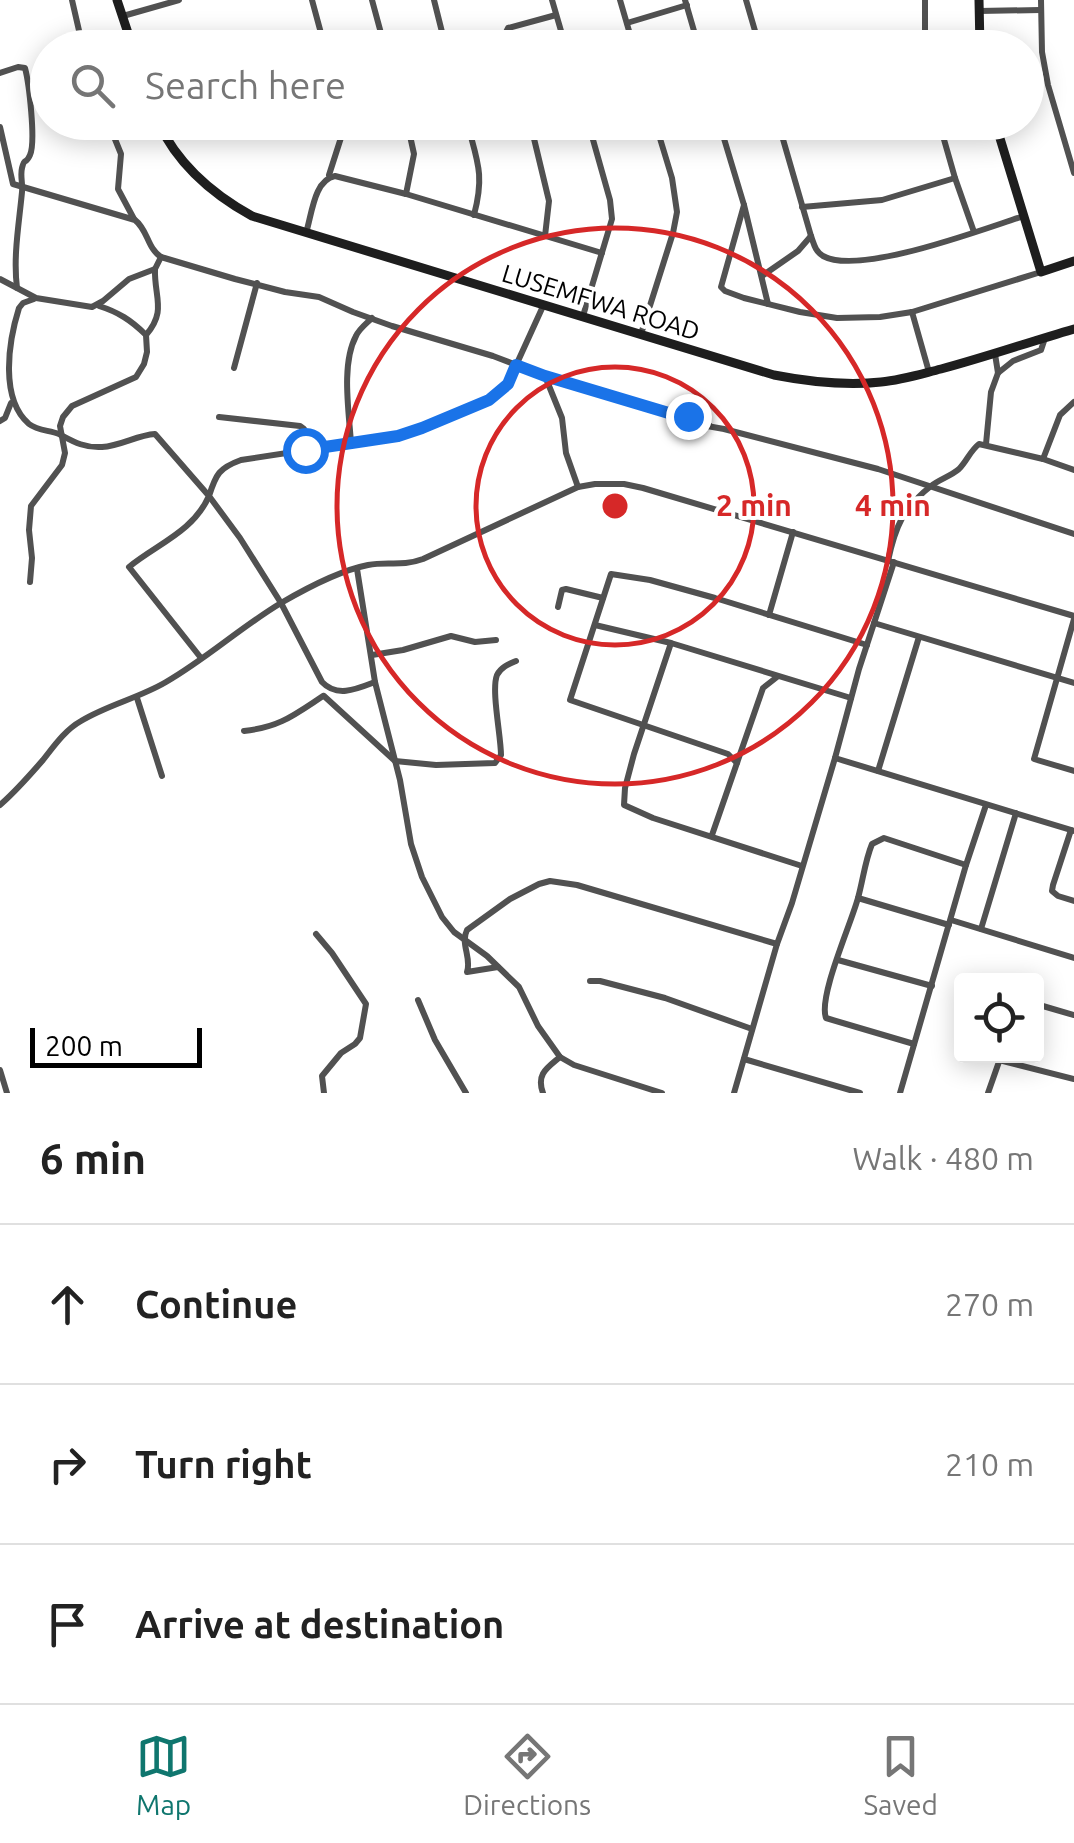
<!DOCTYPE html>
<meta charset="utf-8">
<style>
:root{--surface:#fff;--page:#f2f2f2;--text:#222;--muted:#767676;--line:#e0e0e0;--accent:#0f766e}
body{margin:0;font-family:Ubuntu,sans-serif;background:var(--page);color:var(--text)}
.controls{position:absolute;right:30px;bottom:30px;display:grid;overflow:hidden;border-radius:10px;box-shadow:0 5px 25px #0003}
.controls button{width:90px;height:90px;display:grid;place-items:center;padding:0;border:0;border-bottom:2px solid var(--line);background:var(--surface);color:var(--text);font:50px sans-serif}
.scale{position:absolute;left:30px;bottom:25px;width:172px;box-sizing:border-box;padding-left:10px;border:5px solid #000;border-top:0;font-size:28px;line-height:35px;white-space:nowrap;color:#000;-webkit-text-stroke:8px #fff;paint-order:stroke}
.stop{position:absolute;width:30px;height:30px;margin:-22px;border:8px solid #1a73e8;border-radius:50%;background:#fff}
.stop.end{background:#1a73e8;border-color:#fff;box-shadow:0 2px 10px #0008}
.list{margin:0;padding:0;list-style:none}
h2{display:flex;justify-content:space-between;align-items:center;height:130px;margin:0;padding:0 40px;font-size:42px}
h2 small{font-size:32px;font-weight:400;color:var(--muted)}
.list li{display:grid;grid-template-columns:65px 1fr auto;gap:30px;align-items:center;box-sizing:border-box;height:160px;padding:0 40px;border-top:2px solid var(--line)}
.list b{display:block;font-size:38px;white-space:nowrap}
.list em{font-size:32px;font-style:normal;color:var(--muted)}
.icon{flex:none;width:55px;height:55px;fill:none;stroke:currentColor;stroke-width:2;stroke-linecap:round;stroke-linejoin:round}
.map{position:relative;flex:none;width:1074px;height:1093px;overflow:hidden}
.search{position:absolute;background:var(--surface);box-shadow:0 5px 25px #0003;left:30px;right:30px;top:30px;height:110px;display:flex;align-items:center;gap:25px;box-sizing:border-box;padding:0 35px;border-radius:55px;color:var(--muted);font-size:38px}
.sheet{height:610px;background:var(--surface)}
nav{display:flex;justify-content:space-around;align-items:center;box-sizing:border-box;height:140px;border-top:2px solid var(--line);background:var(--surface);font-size:28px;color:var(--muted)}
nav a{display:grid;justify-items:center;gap:5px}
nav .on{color:var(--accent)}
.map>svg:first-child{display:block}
</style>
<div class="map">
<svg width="1074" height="1093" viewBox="0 0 1074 1093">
<rect width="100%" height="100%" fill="#fff"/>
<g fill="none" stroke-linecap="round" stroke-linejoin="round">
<g stroke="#515151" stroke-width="6">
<polyline points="72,0 83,48"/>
<polyline points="312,0 325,48"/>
<polyline points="372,0 385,48"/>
<polyline points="434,0 446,48"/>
<polyline points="552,0 566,48"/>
<polyline points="620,0 634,48"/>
<polyline points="685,0 699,48"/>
<polyline points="746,0 760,48"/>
<polyline points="925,0 925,48"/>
<polyline points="1041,0 1042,52 1048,85 1074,173"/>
<polyline points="979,11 1040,10"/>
<polyline points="123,16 179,0"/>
<polyline points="627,23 687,5"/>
<polyline points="507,48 504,36 508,28 556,15"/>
<path d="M 0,73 L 18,67 L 25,68 C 29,83 36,142 30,155 C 25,166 25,156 22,168 C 20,176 23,184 22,192 C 19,224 13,256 17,288"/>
<polyline points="108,122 121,154 118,189 134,219"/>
<path d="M 467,122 C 477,161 485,174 474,215"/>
<polyline points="530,122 549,201 545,236"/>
<polyline points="719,122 744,205 768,304"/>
<path d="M 778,122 L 811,236 C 814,244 815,251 823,256 C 860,276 983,229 1024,216"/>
<polyline points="939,122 955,178 974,232"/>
<path d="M 0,127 L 13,184 L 135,220 C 148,230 147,248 161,257"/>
<polyline points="329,175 346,122"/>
<polyline points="406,194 414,154 407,122"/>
<polyline points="744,205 721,287 725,291 744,298 800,312 837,318 880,317 912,312 1041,272"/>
<polyline points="802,207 882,200 955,178"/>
<path d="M 306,233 C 312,214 314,180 335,176 L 406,194 L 602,253"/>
<polyline points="762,276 798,251 811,236"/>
<polyline points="0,279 36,298 92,307 103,301 129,279 155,269 161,257 235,279 285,292 319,297 353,312 392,326 493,356 545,376 672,414 688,416 709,425"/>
<path d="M 34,299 L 23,303 L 19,308 C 8,343 0,399 29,424 C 38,431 49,430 59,434 C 74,442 84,448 102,447 C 121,446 137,435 155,434 L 209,496 C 193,532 157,544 129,567 L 201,658"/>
<path d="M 544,304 L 508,383 L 489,400 L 398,436 L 241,460 C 219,468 216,474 209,496 L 240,538 L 281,603 C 305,589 342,570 368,565 C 388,561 401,567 423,559 L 578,487 L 595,484 L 624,484 L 643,488 L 1074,616"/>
<polyline points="912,312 929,372"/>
<polyline points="583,316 612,219 610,200 588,122"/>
<polyline points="641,334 673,233 677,212 672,178 655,122"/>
<path d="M 146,335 C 167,311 154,297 155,269"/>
<polyline points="234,368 257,283"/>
<polyline points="998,373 1013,361 1041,350 1045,338"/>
<polyline points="545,376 562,418 566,453 578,487"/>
<polyline points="673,415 690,423 724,429 878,469 1074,534"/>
<polyline points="219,417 300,426 304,429 305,451"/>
<polyline points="0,421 5,418 11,403"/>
<path d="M 351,443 C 349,412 341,364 356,336 C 359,329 366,324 372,318"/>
<polyline points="986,444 991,392 998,373 995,354"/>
<polyline points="1043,459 1060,415 1074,402"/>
<path d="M 888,561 C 895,527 903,508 931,486 C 940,479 951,476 959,469 C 967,461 970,451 979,444 L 1043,459 L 1074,470"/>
<polyline points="357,569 375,682 400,780 411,844 422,877 442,917 454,932 487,956 519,987 538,1026 560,1057 574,1065 662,1093"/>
<path d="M 30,582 L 32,558 L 29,530 L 31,506 L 62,465 L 65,453 L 60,426 L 63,417 L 72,406 L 136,377 L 144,364 L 147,352 L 146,335 C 131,320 118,312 99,306"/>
<polyline points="558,607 562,590 566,589 603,598"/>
<polyline points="769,615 793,532"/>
<polyline points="1074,619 1034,759 1074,771"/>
<polyline points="874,623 1074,683"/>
<polyline points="595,625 671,643 851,698"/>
<polyline points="671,643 634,754 625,788 624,805 653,818 802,866"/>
<polyline points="372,655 403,650 451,636 475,642 496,640"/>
<path d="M 324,696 L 395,761 L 436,765 L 495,763 L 501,755 C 501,736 491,690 497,675 C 501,667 509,664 516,661"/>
<polyline points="137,698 162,776"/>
<path d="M 244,731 C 280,727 294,715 323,696"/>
<polyline points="835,758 1074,831"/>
<polyline points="737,763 728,754 570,700 611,574 650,580 715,598 867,645"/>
<polyline points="878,771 919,637"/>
<path d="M 0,805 C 15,792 30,775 43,760 C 54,746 65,730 81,721 C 107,705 139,698 166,682 C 206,659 241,627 281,603 L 322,682 C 337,698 357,689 375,682"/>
<polyline points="1071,830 1053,885 1052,891 1058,896 1074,901"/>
<polyline points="712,835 763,688 777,677"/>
<polyline points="858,898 949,925"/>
<polyline points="951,920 1074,958"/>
<polyline points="981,929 1016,813"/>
<polyline points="316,934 332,953 366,1004 360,1038 355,1044 341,1053 322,1076 324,1093"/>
<polyline points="838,960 932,986"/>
<path d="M 498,967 L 467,972 C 472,958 460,944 467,930 L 510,899 L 539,884 L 550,881 L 577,885 L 777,944"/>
<polyline points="590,981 600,981 665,998 752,1029"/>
<polyline points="418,1000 435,1040 466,1093"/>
<polyline points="1036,1004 1074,1015"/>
<path d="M 914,1044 L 826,1018 C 818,997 851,924 858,898 C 863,880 865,861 872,844 L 884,838 L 966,865"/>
<polyline points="744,1059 860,1093"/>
<polyline points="999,1060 1074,1079"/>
<polyline points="0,1070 7,1093"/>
<path d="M 543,1093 C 536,1074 547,1068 560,1057"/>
<polyline points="734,1093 777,944 792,903 835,758 859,669 894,562"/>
<polyline points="900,1093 966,865 986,805"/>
<polyline points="988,1093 1001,1056"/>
</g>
<g stroke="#1e1e1e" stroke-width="9">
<polyline points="117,0 133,48"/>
<polyline points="979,0 980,48"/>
<path d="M 158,122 C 178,165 212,194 252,216 L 774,375 C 810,382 845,386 881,382 C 902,380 921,374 941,369 C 986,357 1029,342 1074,329"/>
<polyline points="995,122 1041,272 1074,261"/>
</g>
</g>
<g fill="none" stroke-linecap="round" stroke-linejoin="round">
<polyline stroke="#1a73e8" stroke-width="12" points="305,450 398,436 422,428 489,400 508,384 516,365 545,376 672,414 688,416"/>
</g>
<g fill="none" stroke="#d62828" stroke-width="5">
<circle cx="615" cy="506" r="139"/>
<circle cx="615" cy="506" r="278"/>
</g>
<g text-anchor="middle" stroke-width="8" stroke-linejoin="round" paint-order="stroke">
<g font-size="25" fill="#000" stroke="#fff">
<text transform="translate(601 302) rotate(17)" y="9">LUSEMFWA ROAD</text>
</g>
</g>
<circle cx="615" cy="506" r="15" fill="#d62828" stroke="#fff" stroke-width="5"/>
<g font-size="30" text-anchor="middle" font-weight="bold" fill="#d62828" stroke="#fff" stroke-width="8" stroke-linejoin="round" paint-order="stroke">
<text x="754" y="516">2 min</text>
<text x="893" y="516">4 min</text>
</g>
</svg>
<div class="controls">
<button><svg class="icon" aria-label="locate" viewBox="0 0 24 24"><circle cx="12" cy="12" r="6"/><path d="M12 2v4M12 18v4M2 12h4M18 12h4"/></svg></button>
</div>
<div class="scale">200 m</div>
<div class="stop" style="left:305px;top:450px"></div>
<div class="stop end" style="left:688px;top:416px"></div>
<div class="search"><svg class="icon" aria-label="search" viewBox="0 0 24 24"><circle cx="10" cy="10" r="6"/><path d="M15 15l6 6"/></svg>Search here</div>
</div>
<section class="sheet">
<h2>6 min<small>Walk · 480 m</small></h2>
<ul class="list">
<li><svg class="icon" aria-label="ahead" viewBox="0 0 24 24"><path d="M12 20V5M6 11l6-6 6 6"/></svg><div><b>Continue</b></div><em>270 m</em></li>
<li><svg class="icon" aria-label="right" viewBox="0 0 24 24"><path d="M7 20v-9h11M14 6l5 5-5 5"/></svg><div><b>Turn right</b></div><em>210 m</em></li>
<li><svg class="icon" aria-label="arrive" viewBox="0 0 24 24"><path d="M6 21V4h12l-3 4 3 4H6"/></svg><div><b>Arrive at destination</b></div></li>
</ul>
</section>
<nav>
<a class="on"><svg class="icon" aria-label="map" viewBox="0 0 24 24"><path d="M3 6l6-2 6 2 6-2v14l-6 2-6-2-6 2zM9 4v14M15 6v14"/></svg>Map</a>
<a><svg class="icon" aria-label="directions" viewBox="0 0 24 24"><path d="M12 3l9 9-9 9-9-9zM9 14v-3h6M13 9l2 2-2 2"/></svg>Directions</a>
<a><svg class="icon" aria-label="saved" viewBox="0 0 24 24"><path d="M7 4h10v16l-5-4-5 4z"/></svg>Saved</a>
</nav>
